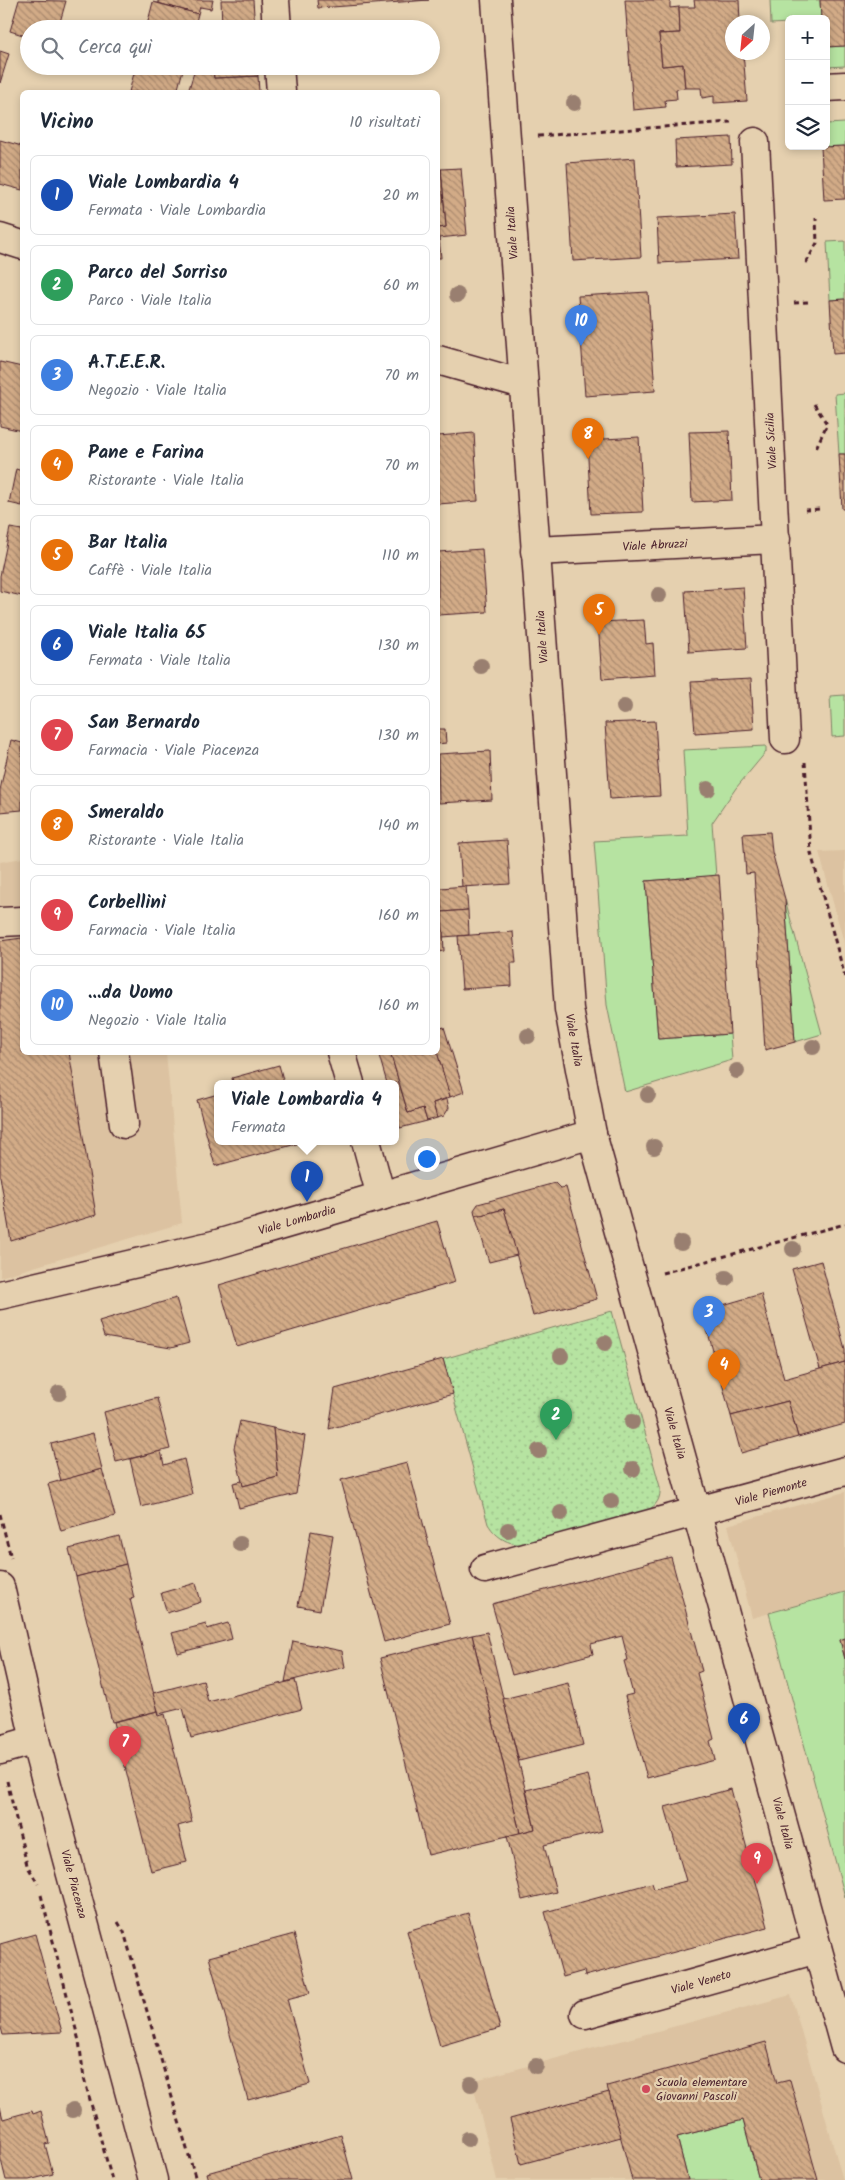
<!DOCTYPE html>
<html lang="it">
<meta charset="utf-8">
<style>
:root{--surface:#fff;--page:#f6f6f7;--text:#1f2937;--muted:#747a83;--line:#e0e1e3;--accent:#2563eb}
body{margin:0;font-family:Kalam,sans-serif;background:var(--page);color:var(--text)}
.controls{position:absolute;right:15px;top:15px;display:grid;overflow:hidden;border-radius:8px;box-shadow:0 2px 8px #0003}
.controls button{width:45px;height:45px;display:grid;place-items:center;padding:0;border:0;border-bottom:1px solid var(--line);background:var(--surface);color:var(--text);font:25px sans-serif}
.compass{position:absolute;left:725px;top:15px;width:45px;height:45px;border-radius:50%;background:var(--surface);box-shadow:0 2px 8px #0003;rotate:207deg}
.you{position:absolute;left:426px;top:1158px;width:18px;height:18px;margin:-12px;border:4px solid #fff;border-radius:50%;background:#1a73e8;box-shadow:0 0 0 8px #1a73e833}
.badge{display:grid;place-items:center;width:32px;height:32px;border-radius:50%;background:var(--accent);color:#fff;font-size:16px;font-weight:700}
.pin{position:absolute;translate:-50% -41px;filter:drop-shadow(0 1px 2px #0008)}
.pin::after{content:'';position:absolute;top:26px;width:18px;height:15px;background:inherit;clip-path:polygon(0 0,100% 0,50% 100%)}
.popup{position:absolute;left:214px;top:1080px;width:185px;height:65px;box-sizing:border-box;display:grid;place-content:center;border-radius:8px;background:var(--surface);filter:drop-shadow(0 1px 4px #0005);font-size:16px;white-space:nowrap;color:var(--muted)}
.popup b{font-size:19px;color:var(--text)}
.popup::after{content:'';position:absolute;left:50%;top:100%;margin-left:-10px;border:10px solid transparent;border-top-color:var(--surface)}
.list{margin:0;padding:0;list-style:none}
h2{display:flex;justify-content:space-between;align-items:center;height:65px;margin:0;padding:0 20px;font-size:21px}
h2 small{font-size:16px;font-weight:400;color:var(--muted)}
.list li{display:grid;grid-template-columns:32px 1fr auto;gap:15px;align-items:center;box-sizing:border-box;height:80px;margin:0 10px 10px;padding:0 10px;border:1px solid var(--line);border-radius:8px}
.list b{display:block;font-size:19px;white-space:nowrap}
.list p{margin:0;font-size:16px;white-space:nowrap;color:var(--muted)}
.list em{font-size:16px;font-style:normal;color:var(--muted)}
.icon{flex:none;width:28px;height:28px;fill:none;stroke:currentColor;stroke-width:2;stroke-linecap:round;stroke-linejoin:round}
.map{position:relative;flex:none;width:845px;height:2180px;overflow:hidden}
.search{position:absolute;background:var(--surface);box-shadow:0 2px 8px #0003;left:20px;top:20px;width:420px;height:55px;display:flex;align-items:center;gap:12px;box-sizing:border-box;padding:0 18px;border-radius:28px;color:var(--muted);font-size:19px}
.panel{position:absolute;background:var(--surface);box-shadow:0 2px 8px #0003;left:20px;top:90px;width:420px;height:965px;border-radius:8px}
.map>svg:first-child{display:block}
</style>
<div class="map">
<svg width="845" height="2180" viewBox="0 0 845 2180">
<defs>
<pattern id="park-dots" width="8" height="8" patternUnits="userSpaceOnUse" patternTransform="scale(1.25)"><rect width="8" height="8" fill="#b6e3a1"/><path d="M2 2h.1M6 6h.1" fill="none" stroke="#9ec28b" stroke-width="1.8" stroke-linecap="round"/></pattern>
<pattern id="building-back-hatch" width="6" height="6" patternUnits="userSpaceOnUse" patternTransform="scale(1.25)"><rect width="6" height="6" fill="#d2ab87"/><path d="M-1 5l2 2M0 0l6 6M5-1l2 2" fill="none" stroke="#ac8b6f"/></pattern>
</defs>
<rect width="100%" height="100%" fill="#e5d0af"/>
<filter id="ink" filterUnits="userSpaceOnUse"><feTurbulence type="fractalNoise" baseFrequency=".02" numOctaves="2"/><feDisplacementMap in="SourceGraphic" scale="10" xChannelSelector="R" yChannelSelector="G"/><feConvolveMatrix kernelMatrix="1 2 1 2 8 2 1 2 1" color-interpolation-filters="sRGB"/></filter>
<g filter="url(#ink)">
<g fill="#dcc2a1">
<polygon points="845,851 845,946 819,852"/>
<polygon points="22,858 22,1052 166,1053 182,1223 0,1277 0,862"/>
<polygon points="845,1492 845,1592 752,1618 728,1525"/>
<polygon points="791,1995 843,2180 497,2180 472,2081"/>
</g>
<path fill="url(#park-dots)" stroke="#808166" d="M 612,1311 L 660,1487 C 661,1498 657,1506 646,1511 L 528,1544 C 511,1546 497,1539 488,1524 L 443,1359 Z"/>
<g fill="#b6e3a1" stroke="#808166">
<polygon points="770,0 820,0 821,19 789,19 789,23 771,24"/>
<polygon points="845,46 845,66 826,67 826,47"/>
<polygon points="845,123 845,146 821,147 826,146 826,124"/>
<polygon points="845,241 845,299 830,300 827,242"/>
<polygon points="845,393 845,454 839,454 835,394"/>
<polygon points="845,695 845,736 832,737 830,696"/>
<polygon points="766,746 766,752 736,788 712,823 716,876 646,881 658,1039 730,1034 732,1060 625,1092 607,1005 594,841 688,836 683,750"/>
<polygon points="785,899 822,1034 795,1042"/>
<polygon points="845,1592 845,1638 840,1640 845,1659 845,1897 769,1613"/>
<polygon points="743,2120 759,2180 688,2180 677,2137"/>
</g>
<g fill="url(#building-back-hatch)" stroke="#4a1f2b">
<polygon points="19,0 66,1 58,29 29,29 29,37 10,31"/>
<polygon points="158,0 213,0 211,9 200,7 198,14 158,3"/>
<polygon points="221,0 253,0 255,29 211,29 211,27 222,26"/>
<polygon points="317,0 429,0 318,8"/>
<polygon points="625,0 670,0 670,8 679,7 680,33 659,34 662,66 683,64 685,88 676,89 677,99 665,100 666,107 633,110"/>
<polygon points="694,0 739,0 740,22 732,22 732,52 743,52 747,101 714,103 714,96 702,98 701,88 685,88 683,64 662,66 659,34 680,33 679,7 695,7"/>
<polygon points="820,0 845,0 845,46 826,47 826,19 821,19"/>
<polygon points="153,2 198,14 194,29 146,29"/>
<polygon points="0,51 9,54 0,83"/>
<polygon points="136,66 184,66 177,92 129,92"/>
<polygon points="196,66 213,66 214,78 258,76 259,92 188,92"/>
<polygon points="213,66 257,66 258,76 214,78"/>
<polygon points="731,137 732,164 676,167 675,140"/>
<polygon points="0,140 22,146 22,190 0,184"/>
<polygon points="845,146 845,199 824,200 821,147"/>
<polygon points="635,158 641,257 573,261 567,163"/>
<polygon points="461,168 467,235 439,238 441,258 438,258 438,228 446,227 441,169"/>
<polygon points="441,169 446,227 438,228 438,170"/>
<polygon points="735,214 738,259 659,263 657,218"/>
<polygon points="648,292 655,391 585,396 578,296"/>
<polygon points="845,299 845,353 833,354 830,300"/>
<polygon points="0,362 22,367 22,431 0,426"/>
<polygon points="729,431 732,500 692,502 689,432"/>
<polygon points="474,433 478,501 438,504 438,436"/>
<polygon points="639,437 643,512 591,514 587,440"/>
<polygon points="839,454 845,454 845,509 842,509"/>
<polygon points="16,469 22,471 22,506 9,503"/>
<polygon points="10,528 22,530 22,596 0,591 0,576"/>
<polygon points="482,549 487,612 438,615 438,552"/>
<polygon points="743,587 747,648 689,652 685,591"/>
<polygon points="644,620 646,644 653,643 655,675 602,679 598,622"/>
<polygon points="751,679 754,729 695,733 691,682"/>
<polygon points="655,721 660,796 610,799 605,723"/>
<polygon points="438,729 445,729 446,743 438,744"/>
<polygon points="11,740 22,743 22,810 0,812 0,790"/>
<polygon points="490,751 492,800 439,803 438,754"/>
<polygon points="770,832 772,852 785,899 795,1042 765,1050 754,873 746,874 743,834"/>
<polygon points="507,840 510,884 462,887 459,843"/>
<polygon points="719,875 730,1034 658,1039 646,881"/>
<polygon points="438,881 439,881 442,912 438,912"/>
<polygon points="466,886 468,910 442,912 440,888"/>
<polygon points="468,910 469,935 443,937 442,912"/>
<polygon points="438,912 442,912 444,951 438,952"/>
<polygon points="513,932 516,963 511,963 512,986 462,989 458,936"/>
<polygon points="22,938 22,1052 69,1052 96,1215 11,1241 0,1176 0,941"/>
<polygon points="444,1027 464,1092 450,1097 437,1052 438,1029"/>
<polygon points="378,1052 399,1052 391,1055 408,1113 423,1108 427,1121 400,1128 396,1114 396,1083 387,1083"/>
<polygon points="399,1052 437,1052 450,1097 433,1103 437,1118 427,1121 423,1108 408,1113 391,1055"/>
<polygon points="279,1065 284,1083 233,1083 232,1078"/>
<polygon points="218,1094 218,1141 300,1141 300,1143 215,1166 197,1100"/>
<polygon points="447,1099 449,1108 444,1116 437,1118 433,1103"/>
<polygon points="555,1183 560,1188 566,1187 597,1299 533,1316 504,1209 481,1215 475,1215 474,1210 478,1204"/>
<polygon points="504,1209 517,1255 489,1262 475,1215 481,1215"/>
<polygon points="437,1221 455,1282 237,1347 219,1285"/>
<polygon points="821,1261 845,1349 845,1362 820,1369 792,1269"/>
<polygon points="761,1294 784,1379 845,1362 845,1424 798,1437 788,1401 731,1416 702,1311"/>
<polygon points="176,1298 189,1343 171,1348 104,1337 99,1321"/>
<polygon points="443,1359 453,1394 329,1429 335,1389"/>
<polygon points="157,1398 170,1449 116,1462 104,1412"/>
<polygon points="788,1401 798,1437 741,1453 731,1416"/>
<polygon points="240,1421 273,1428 278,1477 243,1486 234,1448"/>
<polygon points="273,1428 305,1436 296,1494 239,1508 233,1483 242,1481 243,1486 278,1477"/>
<polygon points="93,1433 102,1469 61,1481 51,1444"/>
<polygon points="161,1451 164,1465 184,1459 192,1494 141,1507 130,1459"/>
<polygon points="407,1463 450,1624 384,1642 341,1480"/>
<polygon points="102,1469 115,1516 61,1531 48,1484"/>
<polygon points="311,1531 333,1535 320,1610 298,1606"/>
<polygon points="119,1536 126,1564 76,1577 69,1549"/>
<polygon points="671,1557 702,1671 697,1673 714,1739 710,1741 715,1760 647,1778 625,1696 633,1694 624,1661 628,1660 622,1636 591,1644 593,1654 512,1675 492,1604"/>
<polygon points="126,1564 134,1598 130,1599 158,1711 112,1722 76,1577"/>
<polygon points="196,1583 201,1602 167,1613 161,1593"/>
<polygon points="228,1623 232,1639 178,1653 172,1633 206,1624 207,1629"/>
<polygon points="487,1632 535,1829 520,1833 472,1635"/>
<polygon points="472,1635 520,1833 428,1855 380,1658"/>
<polygon points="845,1638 845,1659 840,1640"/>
<polygon points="293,1641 342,1651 345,1667 285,1682"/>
<polygon points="203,1680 208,1702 295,1680 302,1709 191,1738 183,1708 159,1714 153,1693"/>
<polygon points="568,1683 583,1745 519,1761 503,1699"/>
<polygon points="158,1711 159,1716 165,1714 192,1822 178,1826 187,1862 151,1871 114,1722"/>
<polygon points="588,1775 602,1831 544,1845 556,1892 522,1900 507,1836 535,1829 526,1790"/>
<polygon points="731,1789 768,1927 585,1976 584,1971 563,1977 545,1912 652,1883 654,1889 686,1881 665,1807"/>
<polygon points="468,1913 500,2028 440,2046 407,1931"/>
<polygon points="35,1934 62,2032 3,2035 0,2024 0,1944"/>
<polygon points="294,1934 310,1993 287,1999 310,2084 248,2100 209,1957"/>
<polygon points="766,2042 777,2083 790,2080 818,2180 759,2180 743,2120 677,2137 688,2180 632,2180 607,2086"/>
<polygon points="609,2092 621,2137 521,2164 510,2119"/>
<polygon points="0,2107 3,2119 32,2111 33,2114 41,2111 49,2143 45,2144 53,2174 29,2180 6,2180 0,2156"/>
<polygon points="341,2135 353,2180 209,2180 207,2173"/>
</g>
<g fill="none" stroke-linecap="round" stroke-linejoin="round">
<defs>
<g id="minor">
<polyline points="275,0 277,29"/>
<polyline points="496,0 569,1009 592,1134 845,2048"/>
<polyline points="279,66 281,92"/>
<polyline points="826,87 845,86"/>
<polyline points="755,142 785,739"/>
<polyline points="0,238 22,245"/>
<polyline points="438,360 523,384"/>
<polyline points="535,551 776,539"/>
<polyline points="0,922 22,921"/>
<polyline points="114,1052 124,1124"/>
<polyline points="341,1052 350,1083"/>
<polyline points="366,1141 381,1196"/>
<polyline points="0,1295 214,1245 592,1134"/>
<polyline points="485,1569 845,1471"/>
<polyline points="0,1587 35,1740 153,2180"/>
<polyline points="0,1750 35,1740"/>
<polyline points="585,2014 817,1949"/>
</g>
</defs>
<use href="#minor" stroke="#4a1f2b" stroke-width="31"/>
<g stroke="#4a1f2b" stroke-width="3" stroke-dasharray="5 4" stroke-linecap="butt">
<polyline points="538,136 731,122"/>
<polyline points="806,263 817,243 816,218"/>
<polyline points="794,303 808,302"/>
<polyline points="814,404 827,424 816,448"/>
<polyline points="805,510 820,509"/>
<polyline points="805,762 811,853 845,977"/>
<polyline points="662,1273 845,1224"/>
<polyline points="0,1514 11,1558"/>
<polyline points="7,1781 27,1865 38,1884"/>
<polyline points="41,1895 79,2041 84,2078 112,2180"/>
<polyline points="118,1922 124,1932 196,2180"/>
</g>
<use href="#minor" stroke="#e5d0af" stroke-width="28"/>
</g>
<g fill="#997f70">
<circle cx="574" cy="103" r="8"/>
<circle cx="457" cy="295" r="8"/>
<circle cx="659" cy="595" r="8"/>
<circle cx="481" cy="666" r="8"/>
<circle cx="624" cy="707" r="8"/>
<circle cx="708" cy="789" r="8"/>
<circle cx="528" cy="1036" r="8"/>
<circle cx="813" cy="1047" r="8"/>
<circle cx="737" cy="1071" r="8"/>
<circle cx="648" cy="1095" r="8"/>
<circle cx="654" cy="1147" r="8"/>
<circle cx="681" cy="1243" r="8"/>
<circle cx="793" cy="1249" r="8"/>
<circle cx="726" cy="1278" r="8"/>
<circle cx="605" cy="1343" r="8"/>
<circle cx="561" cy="1356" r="8"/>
<circle cx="59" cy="1393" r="8"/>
<circle cx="632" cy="1422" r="8"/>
<circle cx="539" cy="1451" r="8"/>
<circle cx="633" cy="1469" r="8"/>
<circle cx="611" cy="1501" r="8"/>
<circle cx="561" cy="1513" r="8"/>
<circle cx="508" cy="1530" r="8"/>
<circle cx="240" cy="1544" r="8"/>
<circle cx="536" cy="2066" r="8"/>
<circle cx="471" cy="2084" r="8"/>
<circle cx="73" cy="2110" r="8"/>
<circle cx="468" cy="2139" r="8"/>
</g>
</g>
<circle fill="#d1495b" stroke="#e5d0af" stroke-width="2" cx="646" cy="2089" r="5"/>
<g text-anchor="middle" stroke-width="4.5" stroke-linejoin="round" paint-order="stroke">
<g font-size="12" fill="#4a1f2b" stroke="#e5d0af">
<text transform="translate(512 233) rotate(-94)" y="4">Viale Italia</text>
<text transform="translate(771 441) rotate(-93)" y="4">Viale Sicilia</text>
<text transform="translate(655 545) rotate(-3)" y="4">Viale Abruzzi</text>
<text transform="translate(542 637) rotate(-94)" y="4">Viale Italia</text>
<text transform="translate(574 1040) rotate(80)" y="4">Viale Italia</text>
<text transform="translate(297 1220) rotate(-16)" y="4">Viale Lombardia</text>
<text transform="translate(675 1433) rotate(74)" y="4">Viale Italia</text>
<text transform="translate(771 1492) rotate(-16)" y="4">Viale Piemonte</text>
<text transform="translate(783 1823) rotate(75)" y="4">Viale Italia</text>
<text transform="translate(74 1884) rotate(75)" y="4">Viale Piacenza</text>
<text transform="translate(701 1982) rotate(-16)" y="4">Viale Veneto</text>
</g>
<g font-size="12" fill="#4a1f2b" stroke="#e5d0af" text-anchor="start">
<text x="656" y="2086">Scuola elementare<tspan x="656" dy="14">Giovanni Pascoli</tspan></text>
</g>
</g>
</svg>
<div class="controls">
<button>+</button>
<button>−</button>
<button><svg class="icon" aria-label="layers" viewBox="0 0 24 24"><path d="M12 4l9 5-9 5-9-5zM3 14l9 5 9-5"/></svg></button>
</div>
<svg class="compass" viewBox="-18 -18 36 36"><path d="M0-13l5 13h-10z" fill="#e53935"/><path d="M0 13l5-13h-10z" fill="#747a83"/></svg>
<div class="you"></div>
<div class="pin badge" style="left:307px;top:1202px;background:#1a4fb4">1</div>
<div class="popup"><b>Viale Lombardia 4</b>Fermata</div>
<div class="pin badge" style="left:556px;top:1440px;background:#2e9e5b">2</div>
<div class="pin badge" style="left:709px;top:1337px;background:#3f7fe0">3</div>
<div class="pin badge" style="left:724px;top:1390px;background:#e8710a">4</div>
<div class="pin badge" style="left:599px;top:635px;background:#e8710a">5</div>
<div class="pin badge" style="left:744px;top:1744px;background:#1a4fb4">6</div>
<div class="pin badge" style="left:125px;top:1767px;background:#e0444e">7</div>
<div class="pin badge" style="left:588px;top:459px;background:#e8710a">8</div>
<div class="pin badge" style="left:757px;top:1884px;background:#e0444e">9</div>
<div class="pin badge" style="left:581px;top:346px;background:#3f7fe0">10</div>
<div class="search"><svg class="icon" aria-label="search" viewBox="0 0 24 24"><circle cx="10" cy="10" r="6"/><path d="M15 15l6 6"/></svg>Cerca qui</div>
<section class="panel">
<h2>Vicino<small>10 risultati</small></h2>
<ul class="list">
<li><span class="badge" style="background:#1a4fb4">1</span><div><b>Viale Lombardia 4</b><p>Fermata · Viale Lombardia</p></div><em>20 m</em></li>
<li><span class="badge" style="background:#2e9e5b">2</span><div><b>Parco del Sorriso</b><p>Parco · Viale Italia</p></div><em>60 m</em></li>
<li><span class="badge" style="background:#3f7fe0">3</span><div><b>A.T.E.E.R.</b><p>Negozio · Viale Italia</p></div><em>70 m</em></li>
<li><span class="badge" style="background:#e8710a">4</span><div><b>Pane e Farina</b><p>Ristorante · Viale Italia</p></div><em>70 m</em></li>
<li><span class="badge" style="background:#e8710a">5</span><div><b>Bar Italia</b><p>Caffè · Viale Italia</p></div><em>110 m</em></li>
<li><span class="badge" style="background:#1a4fb4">6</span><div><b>Viale Italia 65</b><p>Fermata · Viale Italia</p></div><em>130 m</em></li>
<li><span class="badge" style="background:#e0444e">7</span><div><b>San Bernardo</b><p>Farmacia · Viale Piacenza</p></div><em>130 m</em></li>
<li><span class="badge" style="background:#e8710a">8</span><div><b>Smeraldo</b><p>Ristorante · Viale Italia</p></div><em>140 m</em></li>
<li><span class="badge" style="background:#e0444e">9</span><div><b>Corbellini</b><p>Farmacia · Viale Italia</p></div><em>160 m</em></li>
<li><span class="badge" style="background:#3f7fe0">10</span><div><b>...da Uomo</b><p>Negozio · Viale Italia</p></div><em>160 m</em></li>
</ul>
</section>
</div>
